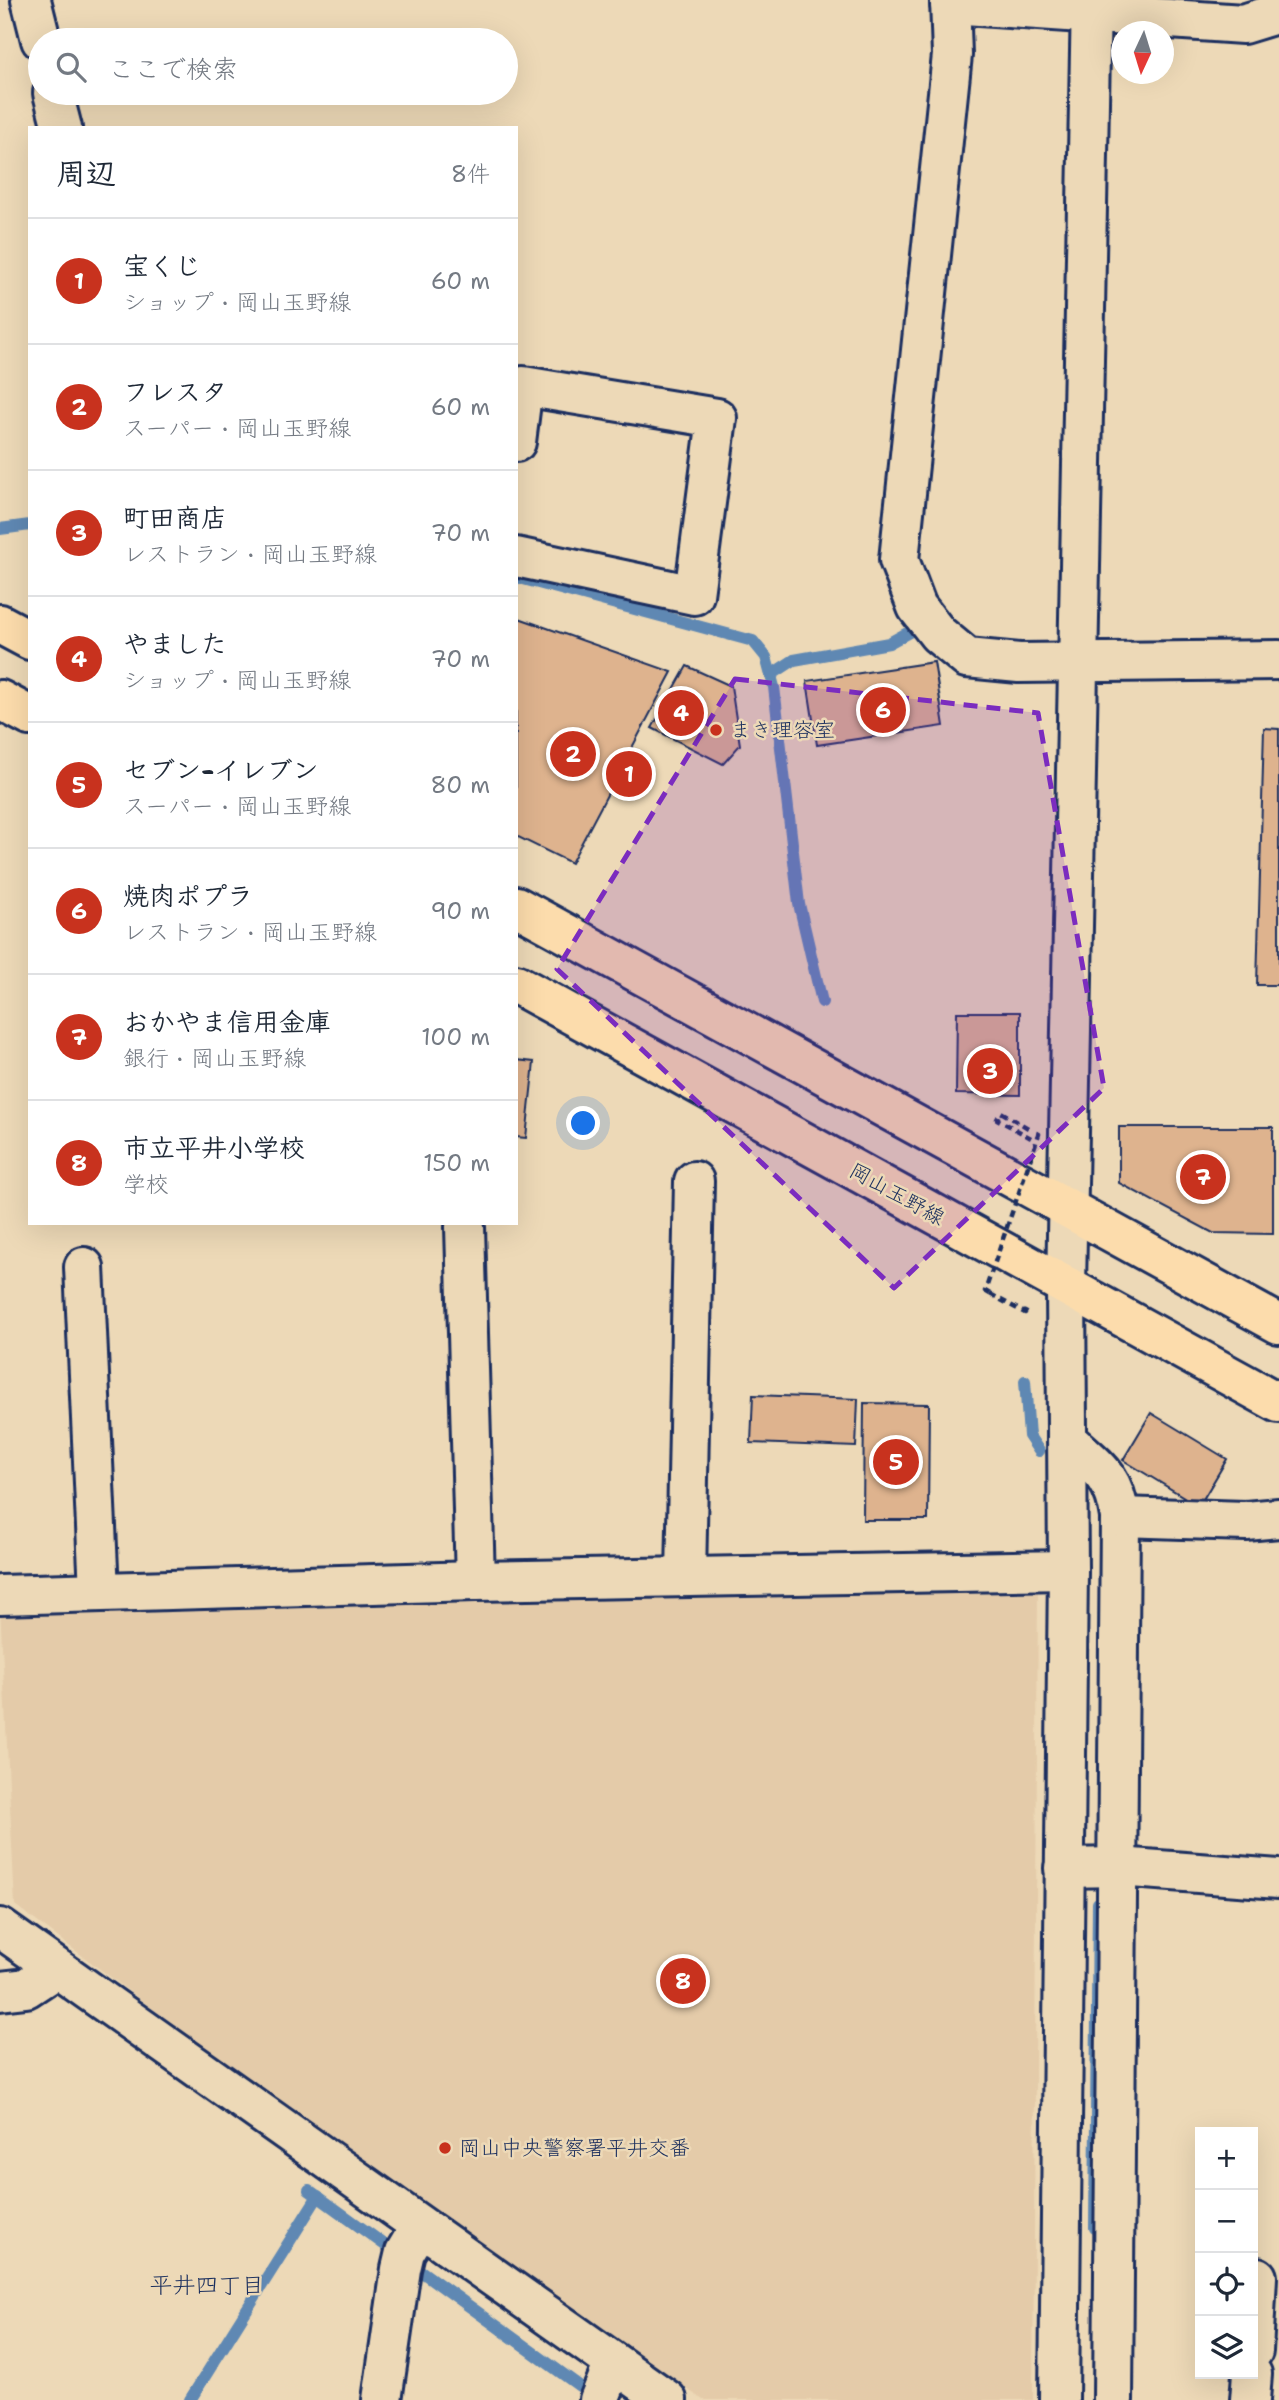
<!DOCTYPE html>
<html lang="ja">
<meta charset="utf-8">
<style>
:root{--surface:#fff;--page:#f6f6f7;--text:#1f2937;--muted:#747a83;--line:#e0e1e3;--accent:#c8321e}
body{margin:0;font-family:"Shantell Sans","Klee One",sans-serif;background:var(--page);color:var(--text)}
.controls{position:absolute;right:21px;bottom:21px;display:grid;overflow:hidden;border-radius:0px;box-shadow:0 7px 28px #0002}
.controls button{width:63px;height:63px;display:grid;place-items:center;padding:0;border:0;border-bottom:2px solid var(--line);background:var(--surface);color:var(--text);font:35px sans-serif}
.compass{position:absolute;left:1111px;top:21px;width:63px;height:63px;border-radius:50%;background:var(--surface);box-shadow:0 7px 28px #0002;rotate:184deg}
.you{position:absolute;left:584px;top:1124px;width:24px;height:24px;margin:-18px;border:5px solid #fff;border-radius:50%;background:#1a73e8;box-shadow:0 0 0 10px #1a73e833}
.badge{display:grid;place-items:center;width:46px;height:46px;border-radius:50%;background:var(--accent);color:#fff;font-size:23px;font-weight:700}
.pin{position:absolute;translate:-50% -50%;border:4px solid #fff;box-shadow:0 2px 7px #0006}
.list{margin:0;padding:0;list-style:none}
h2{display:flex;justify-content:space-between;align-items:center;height:91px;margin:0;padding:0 28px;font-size:30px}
h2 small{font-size:23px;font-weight:400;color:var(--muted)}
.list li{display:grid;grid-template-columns:46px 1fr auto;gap:21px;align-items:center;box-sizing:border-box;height:126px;padding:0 28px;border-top:2px solid var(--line)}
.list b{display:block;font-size:26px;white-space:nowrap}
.list p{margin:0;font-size:23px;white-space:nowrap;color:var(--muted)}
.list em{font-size:23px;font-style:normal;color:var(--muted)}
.icon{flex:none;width:38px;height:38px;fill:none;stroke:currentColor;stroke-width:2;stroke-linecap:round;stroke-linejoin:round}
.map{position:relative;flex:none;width:1279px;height:2400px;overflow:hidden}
.search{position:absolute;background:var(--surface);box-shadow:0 7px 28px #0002;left:28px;top:28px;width:490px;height:77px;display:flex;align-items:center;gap:18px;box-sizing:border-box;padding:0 24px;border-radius:38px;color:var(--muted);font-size:26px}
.panel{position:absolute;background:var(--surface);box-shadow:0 7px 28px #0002;left:28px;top:126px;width:490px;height:1099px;border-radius:0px}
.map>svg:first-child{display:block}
</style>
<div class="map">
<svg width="1279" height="2400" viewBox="0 0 1279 2400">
<rect width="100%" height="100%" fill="#edd9b7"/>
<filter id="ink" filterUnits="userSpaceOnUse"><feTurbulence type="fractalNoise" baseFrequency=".0143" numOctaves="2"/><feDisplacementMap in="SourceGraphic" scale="14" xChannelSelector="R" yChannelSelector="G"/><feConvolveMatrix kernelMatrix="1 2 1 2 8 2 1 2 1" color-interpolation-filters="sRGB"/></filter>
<g filter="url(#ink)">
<polygon fill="#e4cba9" points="1038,1584 1033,2400 703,2400 346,2155 15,1905 0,1606"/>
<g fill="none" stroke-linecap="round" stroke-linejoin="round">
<g stroke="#5f88b3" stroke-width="12">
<polyline points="0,529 30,525"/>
<polyline points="516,577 753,641 766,657 774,687 799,904 822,1002"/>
<polyline points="771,675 794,660 889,643 920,626"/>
<polyline points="1025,1381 1029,1436 1039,1451"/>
<polyline points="309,2190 596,2398"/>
<polyline points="1095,2228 1098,1903"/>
<polyline points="190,2400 318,2196"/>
</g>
</g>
<g fill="#deb38e" stroke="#1b2f5e" stroke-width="2">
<polygon points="516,617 672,672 571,863 516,836"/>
<polygon points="934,662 944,726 817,745 807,681"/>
<polygon points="687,666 731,686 740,745 723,764 652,728"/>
<polygon points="1264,728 1279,729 1279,985 1257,985"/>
<polygon points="957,1012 1020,1012 1020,1095 956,1094"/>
<polygon points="516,1060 534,1062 526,1138 516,1137"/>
<polygon points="1119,1127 1273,1127 1273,1234 1213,1233 1119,1183"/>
<polygon points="753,1395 858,1399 856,1447 751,1443"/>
<polygon points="864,1403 929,1404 928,1520 863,1520"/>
<polygon points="1151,1413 1227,1459 1199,1506 1123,1460"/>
</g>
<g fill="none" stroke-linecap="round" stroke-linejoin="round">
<defs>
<g id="street">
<polyline points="31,0 41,40"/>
<polyline points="950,0 952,55 899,560 917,607 938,634 967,658 1019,663 1279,660"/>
<polyline points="950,4 1243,24 1279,13"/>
<polyline points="53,93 62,128"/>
<polyline points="516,442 523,386 717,418 694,595 516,557"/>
<polyline points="465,1227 475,1581"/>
<polyline points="84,1267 99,1591"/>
<path d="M 1067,1439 C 1097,1467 1114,1474 1120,1517 L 1113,2400"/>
<polyline points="1120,1517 1246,1521 1279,1518"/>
<polyline points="686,1577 694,1181"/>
<polyline points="0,1595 475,1581 1068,1570"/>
<polyline points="1064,1868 1118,1867 1279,1879"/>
<polyline points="0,1928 667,2400"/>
<polyline points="0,1991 26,1988 55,1969"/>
<polyline points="1253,2351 1257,2277"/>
<polyline points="382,2400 401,2269 405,2252 420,2227"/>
<polyline points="599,2400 614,2363"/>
<polyline points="1250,2400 1252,2374"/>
</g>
<polyline id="secondary" points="1059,2400 1068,1570 1066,1287 1091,0"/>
<g id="primary">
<polyline points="0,624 30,640"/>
<polyline points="0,700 30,716"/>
<polyline points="516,906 1279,1324"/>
<polyline points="516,984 1279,1403"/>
</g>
</defs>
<use href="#street" stroke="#1b2f5e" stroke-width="44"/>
<use href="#secondary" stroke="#1b2f5e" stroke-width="44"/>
<use href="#primary" stroke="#1b2f5e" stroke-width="44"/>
<g stroke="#1b2f5e" stroke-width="4.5" stroke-dasharray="7 5" stroke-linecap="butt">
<polyline points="1028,1128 1001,1112 997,1119 1031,1138"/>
<polyline points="990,1294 1025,1313 1027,1309"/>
</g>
<use href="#street" stroke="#edd9b7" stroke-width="38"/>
<use href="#secondary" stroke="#edd9b7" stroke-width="38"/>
<use href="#primary" stroke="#fcdcac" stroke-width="38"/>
<polyline stroke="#1b2f5e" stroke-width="4.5" stroke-dasharray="7 5" stroke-linecap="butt" points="990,1294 985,1291 1039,1134 1036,1133"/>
</g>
</g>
<path fill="#7b2cbf" fill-opacity="0.2" stroke="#7b2cbf" stroke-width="5" stroke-dasharray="14 9" stroke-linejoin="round" d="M 735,679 L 1038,713 L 1104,1088 L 894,1288 L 557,969 Z"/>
<g fill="#c8321e" stroke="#edd9b7" stroke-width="2.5">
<circle cx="716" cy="730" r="7"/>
<circle cx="445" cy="2148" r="7"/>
</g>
<g text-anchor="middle" stroke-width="5" stroke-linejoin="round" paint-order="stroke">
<g font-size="21" fill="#1b2f5e" stroke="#edd9b7" text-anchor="start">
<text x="730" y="737">まき理容室</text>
<text x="459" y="2155">岡山中央警察署平井交番</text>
</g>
<g font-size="21" fill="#1b2f5e" stroke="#edd9b7">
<text transform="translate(897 1194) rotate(29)" y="7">岡山玉野線</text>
</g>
<g font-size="23" fill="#1b2f5e" stroke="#edd9b7">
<text x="207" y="2293">平井四丁目</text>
</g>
</g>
</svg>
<div class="controls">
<button>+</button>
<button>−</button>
<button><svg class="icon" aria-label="locate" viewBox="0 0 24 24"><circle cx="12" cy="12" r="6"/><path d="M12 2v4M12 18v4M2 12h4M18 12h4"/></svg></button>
<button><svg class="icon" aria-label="layers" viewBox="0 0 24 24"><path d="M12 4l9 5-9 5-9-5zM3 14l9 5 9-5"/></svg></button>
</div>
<svg class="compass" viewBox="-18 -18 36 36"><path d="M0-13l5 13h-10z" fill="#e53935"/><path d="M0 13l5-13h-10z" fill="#747a83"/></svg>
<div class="you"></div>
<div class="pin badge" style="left:629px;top:774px">1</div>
<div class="pin badge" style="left:573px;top:754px">2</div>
<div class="pin badge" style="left:990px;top:1071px">3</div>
<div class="pin badge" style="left:681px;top:713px">4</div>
<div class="pin badge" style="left:896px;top:1462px">5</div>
<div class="pin badge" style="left:883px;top:710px">6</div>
<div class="pin badge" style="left:1203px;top:1177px">7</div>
<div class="pin badge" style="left:683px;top:1981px">8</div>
<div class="search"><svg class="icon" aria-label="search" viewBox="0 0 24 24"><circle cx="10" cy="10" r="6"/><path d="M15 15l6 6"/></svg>ここで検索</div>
<section class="panel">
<h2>周辺<small>8件</small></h2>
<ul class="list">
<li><span class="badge">1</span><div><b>宝くじ</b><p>ショップ · 岡山玉野線</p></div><em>60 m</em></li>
<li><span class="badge">2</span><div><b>フレスタ</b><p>スーパー · 岡山玉野線</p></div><em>60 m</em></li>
<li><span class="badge">3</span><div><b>町田商店</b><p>レストラン · 岡山玉野線</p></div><em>70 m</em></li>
<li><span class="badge">4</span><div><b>やました</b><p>ショップ · 岡山玉野線</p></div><em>70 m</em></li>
<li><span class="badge">5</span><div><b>セブン-イレブン</b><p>スーパー · 岡山玉野線</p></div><em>80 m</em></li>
<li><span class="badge">6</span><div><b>焼肉ポプラ</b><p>レストラン · 岡山玉野線</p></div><em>90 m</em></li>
<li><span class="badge">7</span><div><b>おかやま信用金庫</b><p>銀行 · 岡山玉野線</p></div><em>100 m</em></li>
<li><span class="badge">8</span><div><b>市立平井小学校</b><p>学校</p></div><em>150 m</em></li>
</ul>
</section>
</div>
